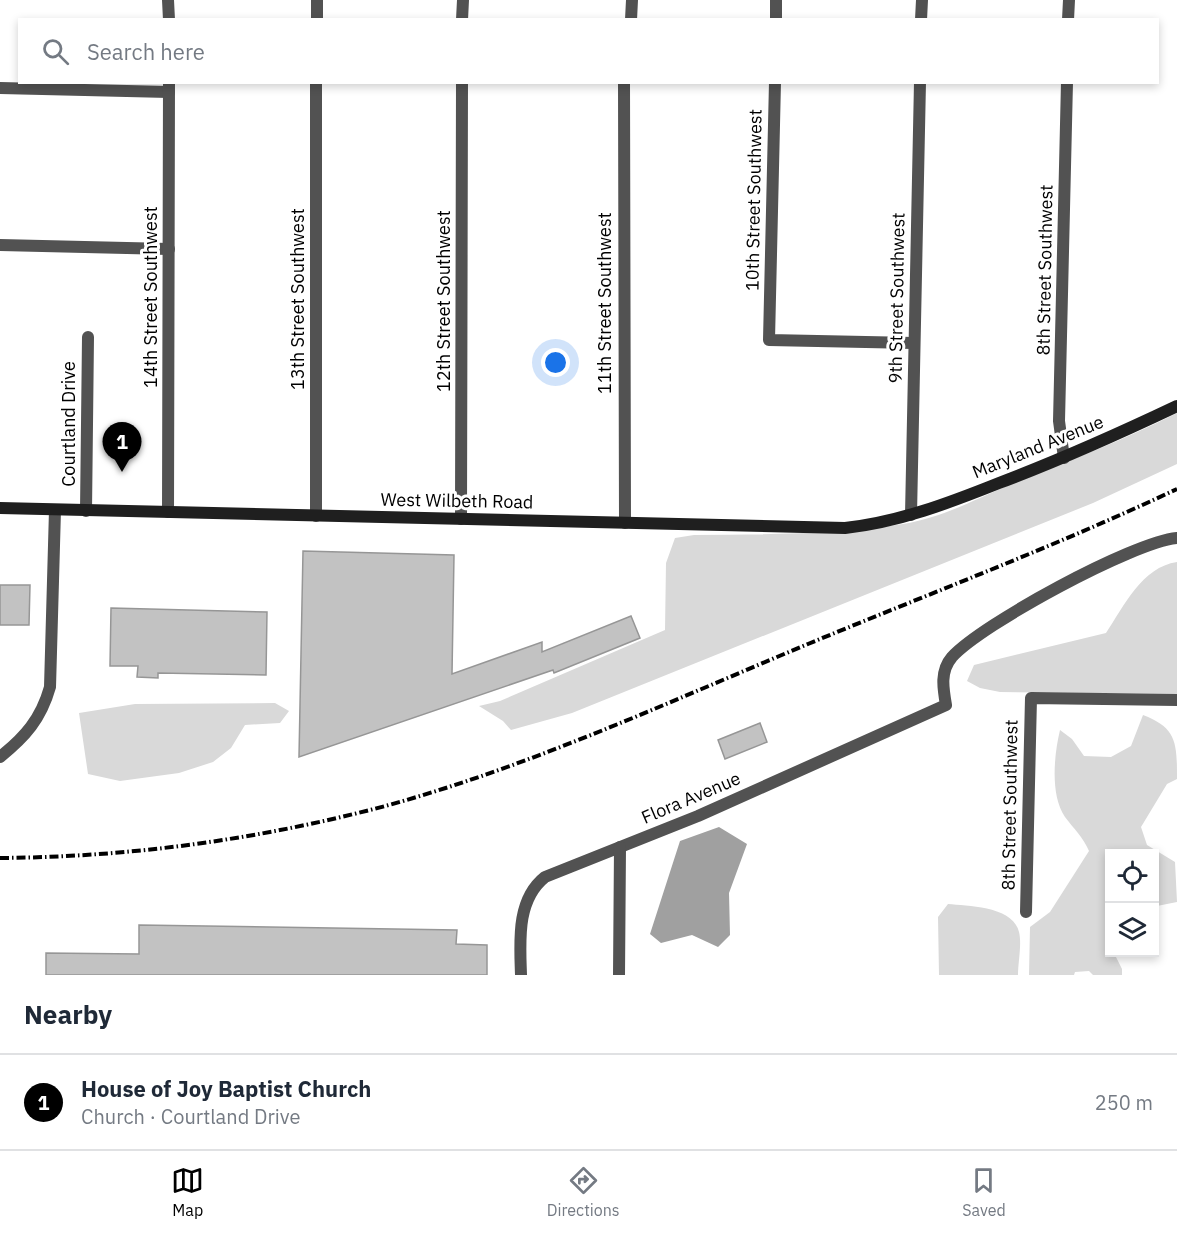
<!DOCTYPE html>
<meta charset="utf-8">
<style>
:root{--surface:#fff;--page:#f2f2f3;--text:#1f2937;--muted:#747a83;--line:#e0e1e3;--accent:#000}
body{margin:0;font-family:"IBM Plex Sans",sans-serif;background:var(--page);color:var(--text)}
.controls{position:absolute;right:18px;bottom:18px;display:grid;overflow:hidden;border-radius:0px;box-shadow:0 3px 9px #0003}
.controls button{width:54px;height:54px;display:grid;place-items:center;padding:0;border:0;border-bottom:2px solid var(--line);background:var(--surface);color:var(--text);font:30px sans-serif}
.you{position:absolute;left:556px;top:363px;width:21px;height:21px;margin:-15px;border:4px solid #fff;border-radius:50%;background:#1a73e8;box-shadow:0 0 0 9px #1a73e833}
.badge{display:grid;place-items:center;width:39px;height:39px;border-radius:50%;background:var(--accent);color:#fff;font-size:20px;font-weight:700}
.pin{position:absolute;translate:-50% -50px;filter:drop-shadow(0 2px 3px #0008)}
.pin::after{content:'';position:absolute;top:32px;width:21px;height:18px;background:inherit;clip-path:polygon(0 0,100% 0,50% 100%)}
.list{margin:0;padding:0;list-style:none}
h2{display:flex;justify-content:space-between;align-items:center;height:78px;margin:0;padding:0 24px;font-size:26px}
h2 small{font-size:20px;font-weight:400;color:var(--muted)}
.list li{display:grid;grid-template-columns:39px 1fr auto;gap:18px;align-items:center;box-sizing:border-box;height:96px;padding:0 24px;border-top:2px solid var(--line)}
.list b{display:block;font-size:22px;white-space:nowrap}
.list p{margin:0;font-size:20px;white-space:nowrap;color:var(--muted)}
.list em{font-size:20px;font-style:normal;color:var(--muted)}
.icon{flex:none;width:33px;height:33px;fill:none;stroke:currentColor;stroke-width:2;stroke-linecap:round;stroke-linejoin:round}
.map{position:relative;flex:none;width:1177px;height:975px;overflow:hidden}
.search{position:absolute;background:var(--surface);box-shadow:0 3px 9px #0003;left:18px;right:18px;top:18px;height:66px;display:flex;align-items:center;gap:15px;box-sizing:border-box;padding:0 21px;border-radius:0px;color:var(--muted);font-size:22px}
.sheet{height:174px;background:var(--surface)}
nav{display:flex;justify-content:space-around;align-items:center;box-sizing:border-box;height:84px;border-top:2px solid var(--line);background:var(--surface);font-size:16px;color:var(--muted)}
nav a{display:grid;justify-items:center;gap:3px}
nav .on{color:var(--accent)}
.map>svg:first-child{display:block}
</style>
<div class="map">
<svg width="1177" height="975" viewBox="0 0 1177 975">
<rect width="100%" height="100%" fill="#fff"/>
<g fill="#d9d9d9">
<path d="M 1177,413 L 1177,464 L 1093,503 L 572,713 L 511,730 L 503,721 L 479,706 L 500,701 L 665,630 L 666,563 L 675,538 L 694,535 C 764,534 834,535 903,524 C 945,517 975,499 1014,483 C 1068,461 1124,440 1177,413 Z"/>
<path d="M 1177,562 L 1177,694 L 1000,692 L 980,688 L 967,681 L 974,665 L 1106,633 C 1124,606 1142,567 1177,562 Z"/>
<polygon points="275,703 289,711 280,723 245,725 231,748 213,762 179,773 120,781 88,774 79,713 135,704"/>
<path d="M 1143,715 C 1177,728 1177,743 1177,779 L 1167,784 L 1141,827 L 1147,845 L 1175,862 L 1177,902 L 1157,906 L 1154,854 L 1110,854 L 1110,923 L 1107,927 L 1110,952 L 1114,953 L 1122,969 L 1122,975 L 1093,975 L 1089,971 L 1075,972 L 1074,975 L 1029,975 L 1030,927 L 1050,912 L 1089,851 C 1083,837 1074,829 1065,817 C 1050,795 1054,755 1060,730 L 1072,739 L 1084,756 L 1111,757 L 1131,746 Z"/>
<path d="M 948,904 C 968,906 1013,906 1019,932 C 1022,944 1018,962 1018,975 L 939,975 L 938,917 Z"/>
</g>
<polygon fill="#a0a0a0" points="719,827 747,844 729,893 730,935 718,947 692,935 661,943 650,934 680,841"/>
<g fill="#c2c2c2" stroke="#969696" stroke-width="1.5">
<polygon points="303,551 454,555 452,674 542,642 542,652 631,616 640,638 554,673 553,670 299,757"/>
<polygon points="0,585 30,585 29,625 0,625"/>
<polygon points="111,608 267,612 266,675 158,673 158,678 137,677 138,666 110,666"/>
<polygon points="760,723 767,742 725,759 718,740"/>
<polygon points="139,925 457,930 456,944 487,945 487,975 46,975 46,953 139,954"/>
</g>
<g fill="none" stroke-linecap="round" stroke-linejoin="round">
<g stroke="#525252" stroke-width="12">
<polyline points="168,0 169,20"/>
<polyline points="317,20 317,0"/>
<polyline points="462,20 463,0"/>
<polyline points="631,20 632,0"/>
<polyline points="776,20 776,0"/>
<polyline points="921,20 922,0"/>
<polyline points="1068,20 1069,0"/>
<polyline points="624,82 625,523"/>
<polyline points="775,82 769,340 914,343"/>
<polyline points="0,88 169,92"/>
<polyline points="0,245 169,249"/>
<polyline points="1064,458 1059,421 1067,82"/>
<polyline points="86,511 88,337"/>
<polyline points="168,512 169,82"/>
<polyline points="911,515 920,82"/>
<polyline points="316,516 316,82"/>
<polyline points="461,519 462,82"/>
<path d="M 0,757 C 25,737 41,719 50,687 L 55,510"/>
<polyline points="1026,912 1031,698 1177,700"/>
<path d="M 521,975 C 520,942 516,900 545,877 L 698,816 L 946,705 C 943,688 940,671 952,657 C 982,624 1133,542 1177,538"/>
<polyline points="619,975 620,847"/>
</g>
<path stroke="#1f1f1f" stroke-width="12" d="M 0,508 L 845,528 C 899,522 949,503 999,483 C 1060,460 1118,434 1177,406"/>
<path stroke="#000" stroke-width="4" stroke-dasharray="9 3 1.5 3" stroke-linecap="butt" d="M 0,858 C 132,857 262,839 389,805 C 533,765 671,701 808,644 C 931,593 1056,546 1177,489"/>
</g>
<g text-anchor="middle" stroke-width="6" stroke-linejoin="round" paint-order="stroke">
<g font-size="18" fill="#000" stroke="#fff">
<text transform="translate(754 200) rotate(-89)" y="6">10th Street Southwest</text>
<text transform="translate(1045 270) rotate(-89)" y="6">8th Street Southwest</text>
<text transform="translate(151 297) rotate(-90)" y="6">14th Street Southwest</text>
<text transform="translate(897 298) rotate(-89)" y="6">9th Street Southwest</text>
<text transform="translate(298 299) rotate(-90)" y="6">13th Street Southwest</text>
<text transform="translate(444 301) rotate(-90)" y="6">12th Street Southwest</text>
<text transform="translate(605 303) rotate(-90)" y="6">11th Street Southwest</text>
<text transform="translate(69 424) rotate(-90)" y="6">Courtland Drive</text>
<text transform="translate(1038 447) rotate(-22)" y="6">Maryland Avenue</text>
<text transform="translate(457 501) rotate(1)" y="6">West Wilbeth Road</text>
<text transform="translate(691 798) rotate(-23)" y="6">Flora Avenue</text>
<text transform="translate(1010 805) rotate(-89)" y="6">8th Street Southwest</text>
</g>
</g>
</svg>
<div class="controls">
<button><svg class="icon" aria-label="locate" viewBox="0 0 24 24"><circle cx="12" cy="12" r="6"/><path d="M12 2v4M12 18v4M2 12h4M18 12h4"/></svg></button>
<button><svg class="icon" aria-label="layers" viewBox="0 0 24 24"><path d="M12 4l9 5-9 5-9-5zM3 14l9 5 9-5"/></svg></button>
</div>
<div class="you"></div>
<div class="pin badge" style="left:122px;top:472px">1</div>
<div class="search"><svg class="icon" aria-label="search" viewBox="0 0 24 24"><circle cx="10" cy="10" r="6"/><path d="M15 15l6 6"/></svg>Search here</div>
</div>
<section class="sheet">
<h2>Nearby<small></small></h2>
<ul class="list">
<li><span class="badge">1</span><div><b>House of Joy Baptist Church</b><p>Church · Courtland Drive</p></div><em>250 m</em></li>
</ul>
</section>
<nav>
<a class="on"><svg class="icon" aria-label="map" viewBox="0 0 24 24"><path d="M3 6l6-2 6 2 6-2v14l-6 2-6-2-6 2zM9 4v14M15 6v14"/></svg>Map</a>
<a><svg class="icon" aria-label="directions" viewBox="0 0 24 24"><path d="M12 3l9 9-9 9-9-9zM9 14v-3h6M13 9l2 2-2 2"/></svg>Directions</a>
<a><svg class="icon" aria-label="saved" viewBox="0 0 24 24"><path d="M7 4h10v16l-5-4-5 4z"/></svg>Saved</a>
</nav>
